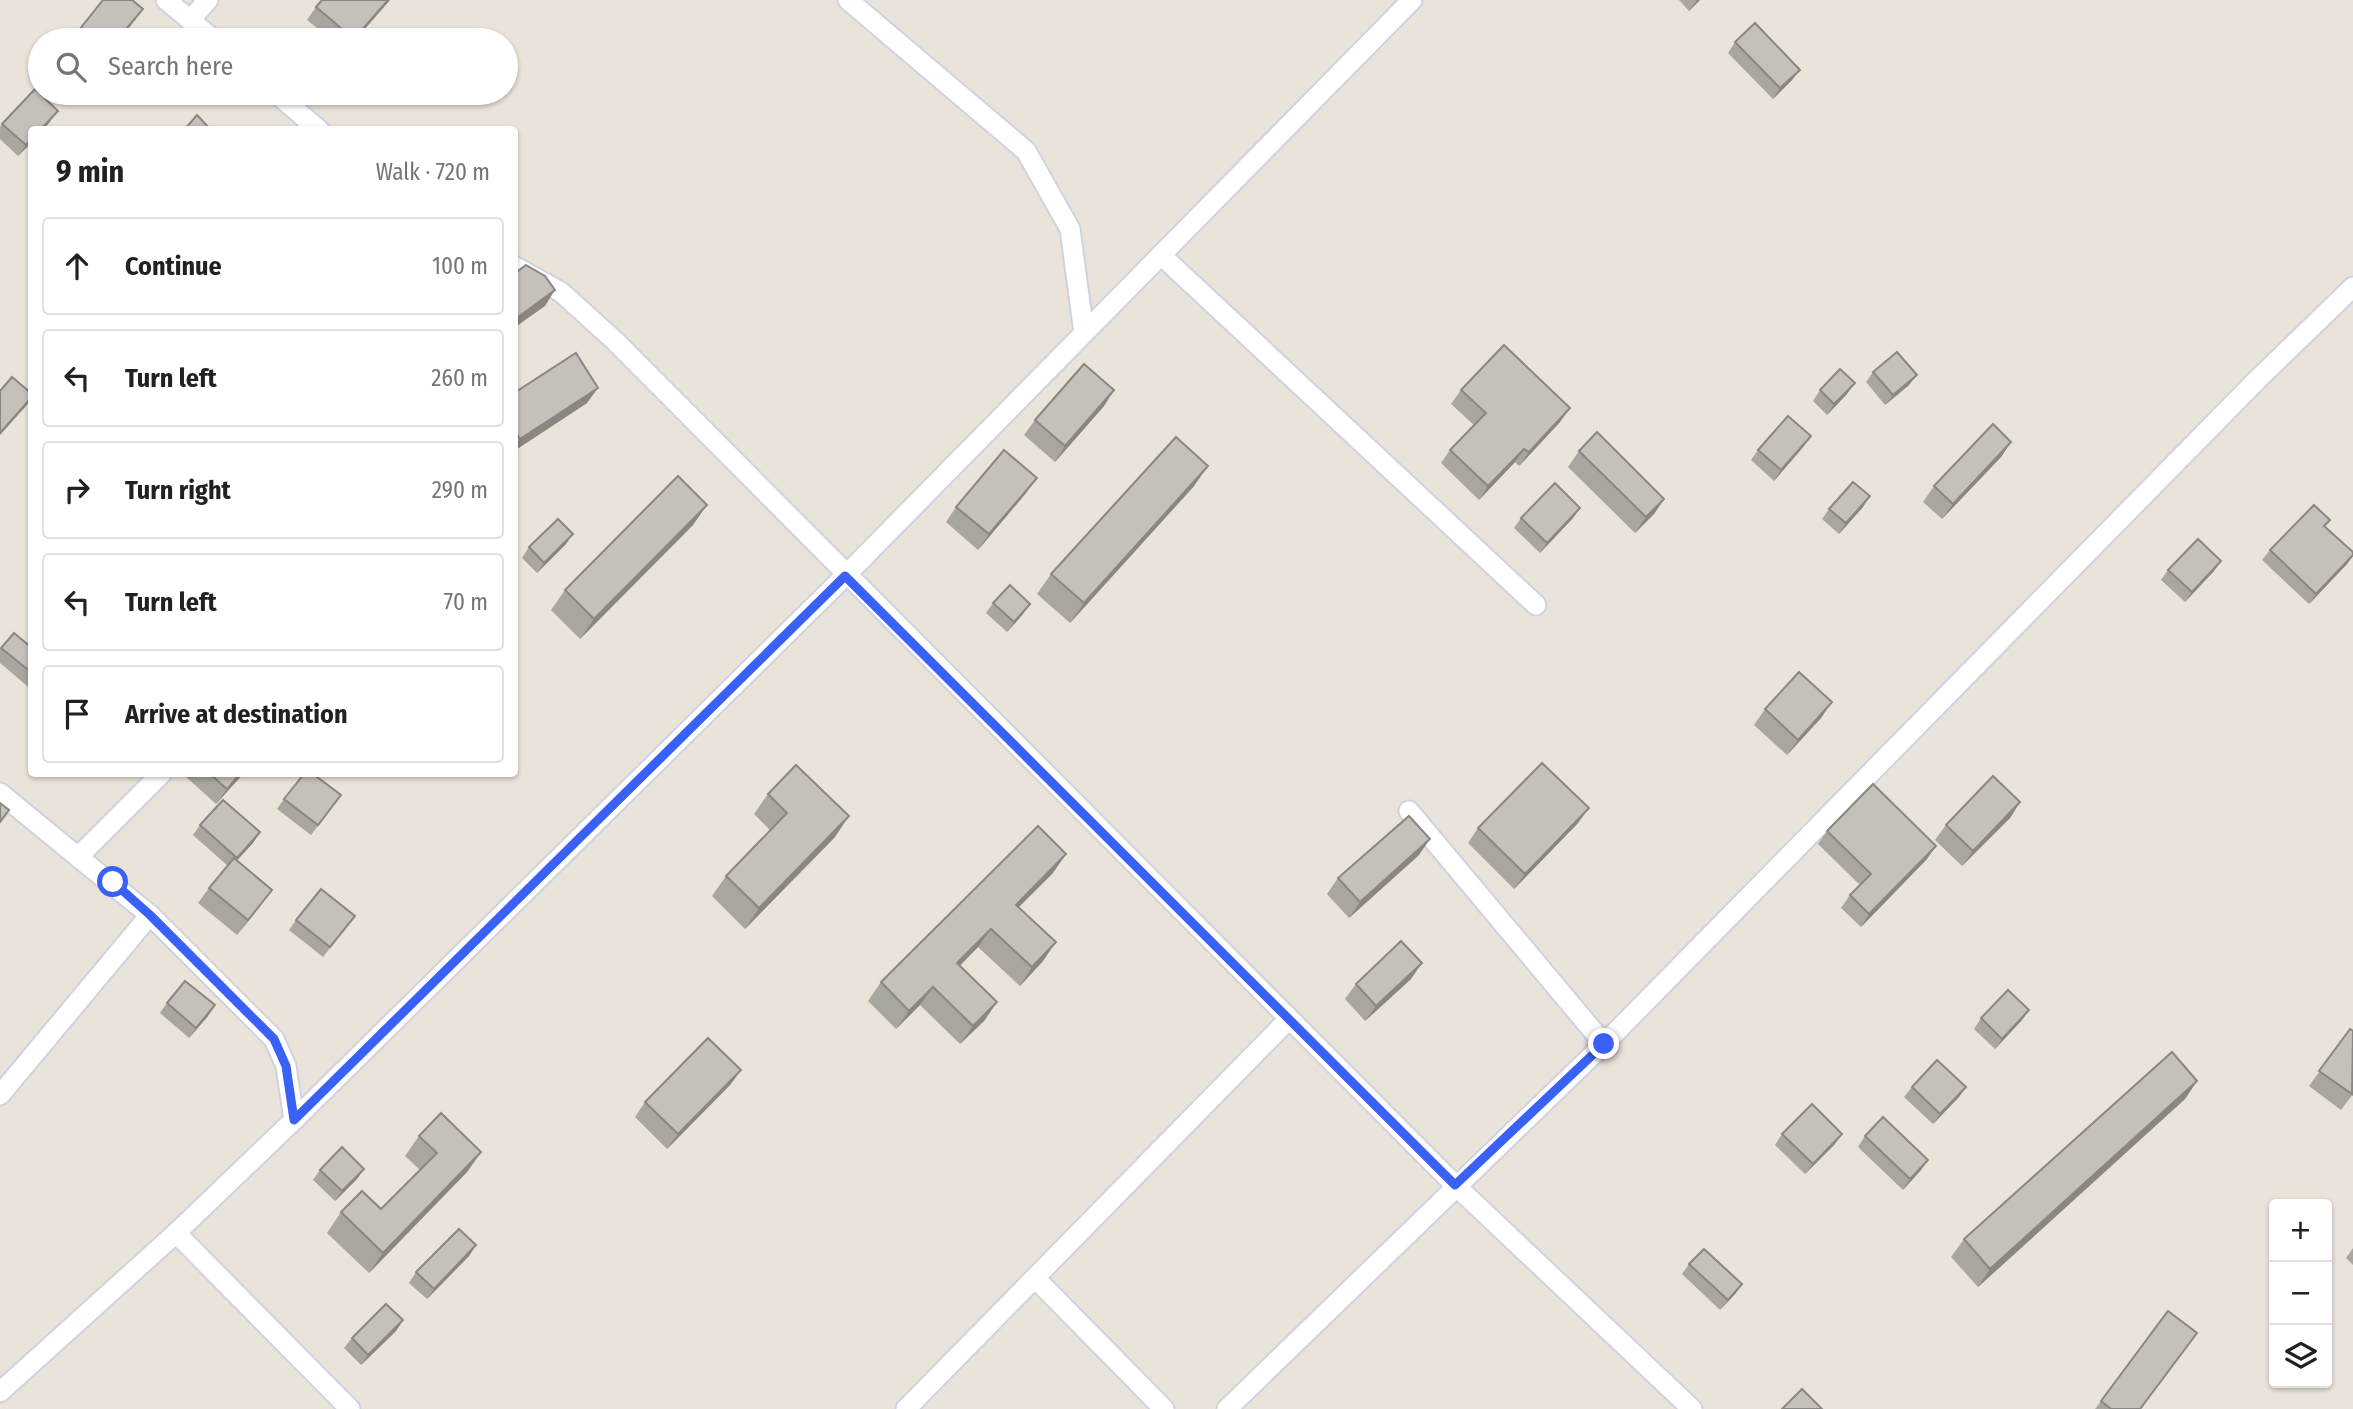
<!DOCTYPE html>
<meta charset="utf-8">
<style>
:root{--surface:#fff;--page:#f2f2f2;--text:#202124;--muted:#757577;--line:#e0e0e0}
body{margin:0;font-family:"Fira Sans Condensed",sans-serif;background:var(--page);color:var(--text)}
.controls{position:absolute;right:21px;bottom:21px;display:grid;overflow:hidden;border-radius:7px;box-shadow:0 2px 5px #0004}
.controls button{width:63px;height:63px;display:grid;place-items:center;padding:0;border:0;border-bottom:2px solid var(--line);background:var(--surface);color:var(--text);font:35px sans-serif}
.stop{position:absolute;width:21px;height:21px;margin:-16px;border:5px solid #3961f7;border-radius:50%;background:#fff}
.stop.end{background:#3961f7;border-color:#fff;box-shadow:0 2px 7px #0008}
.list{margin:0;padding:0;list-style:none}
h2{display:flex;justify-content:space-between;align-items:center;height:91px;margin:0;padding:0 28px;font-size:30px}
h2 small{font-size:23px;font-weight:400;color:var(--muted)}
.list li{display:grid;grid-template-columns:46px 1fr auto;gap:21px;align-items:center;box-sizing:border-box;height:98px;margin:0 14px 14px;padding:0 14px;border:2px solid var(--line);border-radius:7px}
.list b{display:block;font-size:26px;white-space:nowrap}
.list em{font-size:23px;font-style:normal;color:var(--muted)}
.icon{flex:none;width:38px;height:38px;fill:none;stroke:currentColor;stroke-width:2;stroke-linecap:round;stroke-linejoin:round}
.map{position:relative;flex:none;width:2353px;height:1409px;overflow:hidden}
.search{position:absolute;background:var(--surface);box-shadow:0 2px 5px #0004;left:28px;top:28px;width:490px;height:77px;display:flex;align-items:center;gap:18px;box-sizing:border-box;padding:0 24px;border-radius:38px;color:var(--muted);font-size:26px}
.panel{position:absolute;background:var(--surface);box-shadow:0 2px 5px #0004;left:28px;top:126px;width:490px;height:651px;border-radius:7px}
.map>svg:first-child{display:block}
</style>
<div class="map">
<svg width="2353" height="1409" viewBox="0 0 2353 1409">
<rect width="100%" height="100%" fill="#eae3d9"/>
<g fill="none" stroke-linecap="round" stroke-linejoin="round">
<defs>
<g id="minor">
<polyline points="166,0 214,40"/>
<polyline points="848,0 1026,151 1070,229 1084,333"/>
<polyline points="190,20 208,0"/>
<polyline points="276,93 319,130"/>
<polyline points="1161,255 1536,605"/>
<polyline points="514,266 561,292 615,341 1455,1185 1692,1409"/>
<polyline points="161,774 78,857 150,915 274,1039 286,1066 294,1120"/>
<polyline points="0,793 78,857"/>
<polyline points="1409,811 1604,1044"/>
<polyline points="0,1095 150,915"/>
<polyline points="176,1233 350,1409"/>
<polyline points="1035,1278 1164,1409"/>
<polyline points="0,1392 176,1233 294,1120 845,576 1412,0"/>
<polyline points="906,1409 1289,1019"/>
<polyline points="1227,1409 1604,1044 2258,379 2353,287"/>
</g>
</defs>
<use href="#minor" stroke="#cfd3e1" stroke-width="23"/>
<use href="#minor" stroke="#fff" stroke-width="19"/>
</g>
<g fill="#a9a59f">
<polygon points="390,0 355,40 332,40 307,20 316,7"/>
<polygon points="1679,0 1700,0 1689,11"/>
<polygon points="143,9 119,40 71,40 79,30"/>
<polygon points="1735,42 1792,80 1773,99 1728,53"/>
<polygon points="51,121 43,130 32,130 32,142 18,156 0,139 0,127 2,124"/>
<polygon points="1873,372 1909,385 1885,405 1866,382"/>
<polygon points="1114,390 1104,406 1055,462 1024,435 1035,420"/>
<polygon points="1461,390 1560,422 1519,466 1515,462 1479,500 1441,463 1450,450 1474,425 1451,404"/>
<polygon points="1820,390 1847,394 1827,415 1813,401"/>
<polygon points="514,393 587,403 514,451"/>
<polygon points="2011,442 2001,457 1942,519 1923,502 1934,486"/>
<polygon points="1804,446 1774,481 1751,460 1758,450"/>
<polygon points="1579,451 1664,499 1654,514 1635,533 1568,467"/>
<polygon points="1194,486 1070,623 1037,594 1051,574"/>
<polygon points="1026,493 978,550 946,522 956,507"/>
<polygon points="1863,507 1839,534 1822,519 1829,509"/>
<polygon points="1580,508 1573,518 1540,553 1514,528 1521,518"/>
<polygon points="693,525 580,639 551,610 565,590"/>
<polygon points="2325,527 2353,555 2347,564 2309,604 2262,560 2270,550"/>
<polygon points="566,544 537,573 522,558 529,547"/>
<polygon points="2168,570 2214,571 2185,602 2161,580"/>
<polygon points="993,603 1023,614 1007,632 986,613"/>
<polygon points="14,633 32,648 32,690 0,663 0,649"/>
<polygon points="1765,709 1821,718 1787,755 1754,725"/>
<polygon points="187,774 243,774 216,804 185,776"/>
<polygon points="768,794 835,837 745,929 712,896 726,876 770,830 754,814"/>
<polygon points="284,799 334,805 311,835 277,809"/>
<polygon points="2020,802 2010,818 1962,866 1935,840 1946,825"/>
<polygon points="1578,823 1514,889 1468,843 1478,828"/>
<polygon points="200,825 260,832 253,843 237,860 261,905 237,935 198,903 209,888 228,866 193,835"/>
<polygon points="1827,831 1927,859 1861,927 1841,908 1850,895 1860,885 1818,844"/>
<polygon points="1419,855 1349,918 1327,894 1338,878"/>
<polygon points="1053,873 1018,907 1043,961 1020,986 978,947 960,966 997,1002 984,1021 960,1044 920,1005 896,1029 868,1001 881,982"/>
<polygon points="355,916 323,957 289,930 296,920"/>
<polygon points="1411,979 1365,1021 1345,999 1356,984"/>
<polygon points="167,1003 208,1016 189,1038 160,1013"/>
<polygon points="2029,1010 2022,1020 1995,1049 1974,1029 1981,1018"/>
<polygon points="2350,1029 2353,1094 2341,1110 2309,1086"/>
<polygon points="741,1070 730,1085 667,1149 635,1117 645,1102"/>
<polygon points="2197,1081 2185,1099 1978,1287 1951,1257 1964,1239"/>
<polygon points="1912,1087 1966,1087 1959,1097 1933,1124 1904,1097"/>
<polygon points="1782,1134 1835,1144 1805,1174 1775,1145"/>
<polygon points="419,1136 481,1152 467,1172 369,1273 327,1233 341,1212 381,1209 420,1170 405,1156"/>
<polygon points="1865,1136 1921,1170 1903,1190 1858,1147"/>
<polygon points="364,1169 357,1179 335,1201 313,1180 320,1170"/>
<polygon points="476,1245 469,1256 427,1299 409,1283 416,1272"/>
<polygon points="2353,1248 2353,1265 2346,1258"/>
<polygon points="1689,1264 1742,1284 1735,1294 1720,1310 1682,1274"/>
<polygon points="403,1320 396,1331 361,1365 344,1348 352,1338"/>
<polygon points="2197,1333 2141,1409 2095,1409 2101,1401"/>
</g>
<g fill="#8a8682">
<polygon points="388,0 390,0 355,40 353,40"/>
<polygon points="1697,0 1700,0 1689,11"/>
<polygon points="143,9 132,24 119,40 117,40"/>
<polygon points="1800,70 1792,80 1773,99 1780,88"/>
<polygon points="58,111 43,130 40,130"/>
<polygon points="32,139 32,142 18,156 26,145"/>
<polygon points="555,290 545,306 514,328 514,320"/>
<polygon points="1917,375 1909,385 1885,405 1893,395"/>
<polygon points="1855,383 1847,394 1827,415 1834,404"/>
<polygon points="598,388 587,403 514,451 514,448 520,439"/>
<polygon points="1114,390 1104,406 1055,462 1065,446"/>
<polygon points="32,397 26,406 0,435 0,433"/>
<polygon points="1570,408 1560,422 1519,466 1529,452"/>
<polygon points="1811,436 1804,446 1774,481 1781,470"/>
<polygon points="2011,442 2001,457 1942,519 1953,504"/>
<polygon points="1524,449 1515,462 1479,500 1488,486"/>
<polygon points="1208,466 1194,486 1070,623 1084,603"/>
<polygon points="1037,478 1026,493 978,550 989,534"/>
<polygon points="1870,496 1863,507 1839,534 1846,523"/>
<polygon points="1664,499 1654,514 1635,533 1646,517"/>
<polygon points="707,505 693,525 580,639 594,619"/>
<polygon points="1580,508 1573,518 1540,553 1547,543"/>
<polygon points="573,534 566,544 537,573 544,563"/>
<polygon points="2353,555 2347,564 2309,604 2316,594"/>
<polygon points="2221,561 2214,571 2185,602 2192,592"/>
<polygon points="1030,604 1023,614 1007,632 1014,622"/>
<polygon points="1832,702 1821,718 1787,755 1798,740"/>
<polygon points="240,774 243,774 216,804 227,789"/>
<polygon points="2020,802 2010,818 1962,866 1973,851"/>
<polygon points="1589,808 1578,823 1514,889 1525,874"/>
<polygon points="849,816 835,837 745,929 759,908"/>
<polygon points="260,832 253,843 230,868 237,858"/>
<polygon points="1430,839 1419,855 1349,918 1360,902"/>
<polygon points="1936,846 1927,859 1861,927 1869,914"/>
<polygon points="1066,854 1053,873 1003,923 1016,905"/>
<polygon points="272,890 261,905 237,935 248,920"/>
<polygon points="991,929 978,947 944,981 957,963"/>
<polygon points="1056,942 1043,961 1020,986 1032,967"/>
<polygon points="1422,963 1411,979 1365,1021 1376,1006"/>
<polygon points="933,987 920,1005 896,1029 909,1011"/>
<polygon points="997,1002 984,1021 960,1044 973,1026"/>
<polygon points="215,1005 208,1016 189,1038 196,1028"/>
<polygon points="2029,1010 2022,1020 1995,1049 2002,1039"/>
<polygon points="741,1070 730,1085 667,1149 678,1134"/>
<polygon points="2197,1081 2185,1099 1978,1287 1990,1269"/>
<polygon points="1966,1087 1959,1097 1933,1124 1940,1114"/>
<polygon points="1842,1134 1835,1144 1805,1174 1813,1164"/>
<polygon points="481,1152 467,1172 369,1273 383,1253"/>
<polygon points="1928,1160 1921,1170 1903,1190 1910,1179"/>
<polygon points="364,1169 357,1179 335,1201 342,1191"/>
<polygon points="476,1245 469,1256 427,1299 434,1289"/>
<polygon points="1742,1284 1735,1294 1720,1310 1728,1300"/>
<polygon points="403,1320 396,1331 361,1365 368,1355"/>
</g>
<g fill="#c5c0b9" stroke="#8a8682" stroke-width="2">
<polygon points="103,0 132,0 143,9 117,40 91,40 79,30"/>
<polygon points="322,0 388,0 354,39 316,7"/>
<polygon points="1755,23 1800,70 1780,88 1735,42"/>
<polygon points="35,89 58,111 40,130 32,130 32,139 26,145 2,124"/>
<polygon points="197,115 211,130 184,130"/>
<polygon points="526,265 545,276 555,290 514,320 514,274"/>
<polygon points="1504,345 1570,408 1529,452 1524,449 1488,486 1450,450 1486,413 1461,390"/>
<polygon points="1897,352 1917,375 1893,395 1873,372"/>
<polygon points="576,353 598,388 520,439 514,430 514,393"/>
<polygon points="1084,364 1114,390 1065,446 1035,420"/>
<polygon points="1840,369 1855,383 1834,404 1820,390"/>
<polygon points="12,377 32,394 32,397 0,433 0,391"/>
<polygon points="1788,416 1811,436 1781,470 1758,450"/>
<polygon points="1993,424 2011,442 1953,504 1934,486"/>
<polygon points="1597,432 1664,499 1646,517 1579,451"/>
<polygon points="1176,437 1208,466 1084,603 1051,574"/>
<polygon points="1004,450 1037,478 989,534 956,507"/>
<polygon points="678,476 707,505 594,619 565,590"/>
<polygon points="1853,482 1870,496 1846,523 1829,509"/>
<polygon points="1555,483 1580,508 1547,543 1521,518"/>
<polygon points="2314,505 2330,520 2324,526 2353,552 2353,555 2316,594 2270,550"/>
<polygon points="558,519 573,534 544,563 529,547"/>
<polygon points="2198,539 2221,561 2192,592 2168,570"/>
<polygon points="1010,585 1030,604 1014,622 993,603"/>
<polygon points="14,633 32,648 32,673 1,648"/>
<polygon points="1799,672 1832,702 1798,740 1765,709"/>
<polygon points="1542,763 1589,808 1525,874 1478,828"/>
<polygon points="796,765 849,816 759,908 726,876 787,813 768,794"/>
<polygon points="210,774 240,774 227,789"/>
<polygon points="304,774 313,774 341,795 318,825 284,799"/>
<polygon points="1993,776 2020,802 1973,851 1946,825"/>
<polygon points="1873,784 1936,846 1869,914 1850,895 1871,874 1827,831"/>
<polygon points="223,800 260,832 237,858 200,825"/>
<polygon points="0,803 9,810 0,822"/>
<polygon points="1409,816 1430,839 1360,902 1338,878"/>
<polygon points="1038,826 1066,854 1016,905 1056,942 1032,967 991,929 957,963 997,1002 973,1026 933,987 909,1011 881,982"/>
<polygon points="234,858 272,890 248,920 209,888"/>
<polygon points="321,889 355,916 330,947 296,920"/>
<polygon points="1401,941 1422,963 1376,1006 1356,984"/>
<polygon points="185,981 215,1005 196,1028 167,1003"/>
<polygon points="2008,990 2029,1010 2002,1039 1981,1018"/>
<polygon points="2350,1029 2353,1031 2352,1094 2319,1071"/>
<polygon points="708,1038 741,1070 678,1134 645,1102"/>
<polygon points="2172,1052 2197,1081 1990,1269 1964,1239"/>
<polygon points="1937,1060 1966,1087 1940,1114 1912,1087"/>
<polygon points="1812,1104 1842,1134 1813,1164 1782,1134"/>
<polygon points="441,1113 481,1152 383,1253 341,1212 362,1191 381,1209 437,1153 419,1136"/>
<polygon points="1883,1117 1928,1160 1910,1179 1865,1136"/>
<polygon points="342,1147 364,1169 342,1191 320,1170"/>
<polygon points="459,1229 476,1245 434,1289 416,1272"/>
<polygon points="1704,1249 1742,1284 1728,1300 1689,1264"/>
<polygon points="386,1304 403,1320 368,1355 352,1338"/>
<polygon points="2168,1311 2197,1333 2140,1409 2111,1409 2101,1401"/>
<polygon points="1802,1389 1822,1409 1782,1409"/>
</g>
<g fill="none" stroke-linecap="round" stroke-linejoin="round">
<polyline stroke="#3961f7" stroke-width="9" points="113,882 150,915 274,1039 286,1066 294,1120 845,576 1455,1185 1604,1044"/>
</g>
</svg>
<div class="controls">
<button>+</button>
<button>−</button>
<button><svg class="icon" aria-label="layers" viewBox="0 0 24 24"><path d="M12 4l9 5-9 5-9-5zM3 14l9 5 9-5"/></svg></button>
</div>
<div class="stop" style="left:113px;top:882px"></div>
<div class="stop end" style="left:1604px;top:1044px"></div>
<div class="search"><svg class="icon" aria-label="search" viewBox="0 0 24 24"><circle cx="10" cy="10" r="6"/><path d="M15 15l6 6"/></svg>Search here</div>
<section class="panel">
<h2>9 min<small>Walk · 720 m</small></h2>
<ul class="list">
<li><svg class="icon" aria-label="ahead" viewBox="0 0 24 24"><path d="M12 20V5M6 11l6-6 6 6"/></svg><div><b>Continue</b></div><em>100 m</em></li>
<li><svg class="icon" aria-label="left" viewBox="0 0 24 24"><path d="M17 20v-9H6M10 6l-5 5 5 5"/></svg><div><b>Turn left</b></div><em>260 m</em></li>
<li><svg class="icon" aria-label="right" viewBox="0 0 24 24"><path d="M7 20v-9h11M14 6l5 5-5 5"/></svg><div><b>Turn right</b></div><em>290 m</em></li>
<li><svg class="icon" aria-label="left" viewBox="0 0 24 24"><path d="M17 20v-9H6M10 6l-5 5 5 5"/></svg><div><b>Turn left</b></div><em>70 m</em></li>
<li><svg class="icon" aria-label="arrive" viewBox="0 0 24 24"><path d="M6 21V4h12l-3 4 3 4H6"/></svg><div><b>Arrive at destination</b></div></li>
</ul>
</section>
</div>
